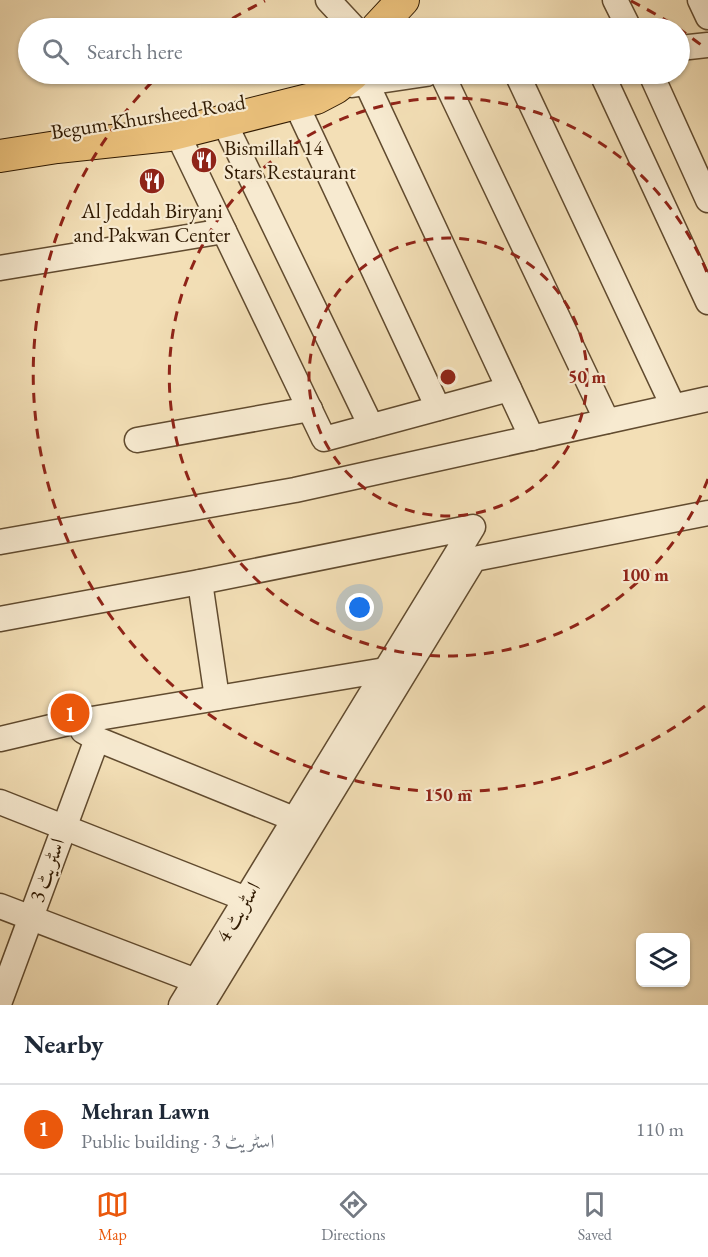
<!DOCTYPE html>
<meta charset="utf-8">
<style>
:root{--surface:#fff;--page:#f2f2f3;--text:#1f2937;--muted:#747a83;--line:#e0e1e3;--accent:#ea580c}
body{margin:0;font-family:"EB Garamond",Amiri,serif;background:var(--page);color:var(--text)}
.controls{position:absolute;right:18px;bottom:18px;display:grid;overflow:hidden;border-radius:9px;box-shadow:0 2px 4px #0004}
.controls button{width:54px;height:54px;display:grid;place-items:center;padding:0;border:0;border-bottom:2px solid var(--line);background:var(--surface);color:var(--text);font:30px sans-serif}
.you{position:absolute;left:360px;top:608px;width:21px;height:21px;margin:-15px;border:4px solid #fff;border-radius:50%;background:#1a73e8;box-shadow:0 0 0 9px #1a73e833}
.badge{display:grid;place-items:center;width:39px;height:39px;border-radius:50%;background:var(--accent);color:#fff;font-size:20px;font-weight:700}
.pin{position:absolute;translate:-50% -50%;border:3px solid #fff;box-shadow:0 2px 6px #0006}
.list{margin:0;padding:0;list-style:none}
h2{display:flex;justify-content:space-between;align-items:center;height:78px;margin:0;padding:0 24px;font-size:26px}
h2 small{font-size:20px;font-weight:400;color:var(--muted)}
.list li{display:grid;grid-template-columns:39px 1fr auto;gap:18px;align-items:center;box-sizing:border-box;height:90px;padding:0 24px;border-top:2px solid var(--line)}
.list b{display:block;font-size:22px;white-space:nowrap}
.list p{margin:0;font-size:20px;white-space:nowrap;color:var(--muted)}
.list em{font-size:20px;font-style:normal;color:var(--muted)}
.icon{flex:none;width:33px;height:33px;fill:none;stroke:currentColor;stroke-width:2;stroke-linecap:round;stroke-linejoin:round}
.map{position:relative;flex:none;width:708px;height:1005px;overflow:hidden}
.search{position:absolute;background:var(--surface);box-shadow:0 2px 4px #0004;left:18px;right:18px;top:18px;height:66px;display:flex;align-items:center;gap:15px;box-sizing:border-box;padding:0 21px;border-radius:33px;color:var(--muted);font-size:22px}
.sheet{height:168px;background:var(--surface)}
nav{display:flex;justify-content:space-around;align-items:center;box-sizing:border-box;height:84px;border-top:2px solid var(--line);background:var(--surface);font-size:16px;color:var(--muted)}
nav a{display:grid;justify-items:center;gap:3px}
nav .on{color:var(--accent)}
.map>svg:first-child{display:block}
</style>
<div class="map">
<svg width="708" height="1005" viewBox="0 0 708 1005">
<rect width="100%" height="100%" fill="#f3dfb6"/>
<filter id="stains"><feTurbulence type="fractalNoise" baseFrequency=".00333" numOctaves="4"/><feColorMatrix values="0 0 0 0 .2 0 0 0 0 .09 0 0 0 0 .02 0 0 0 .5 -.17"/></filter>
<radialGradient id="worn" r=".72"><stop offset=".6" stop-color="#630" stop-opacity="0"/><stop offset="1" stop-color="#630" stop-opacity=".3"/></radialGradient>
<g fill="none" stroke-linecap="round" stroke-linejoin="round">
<defs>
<g id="minor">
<polyline points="328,0 354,28"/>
<polyline points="615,0 629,28"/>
<polyline points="700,0 708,17"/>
<polyline points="680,48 708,45"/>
<polyline points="442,74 607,421"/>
<polyline points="517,74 673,406"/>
<polyline points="602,74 708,302"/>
<polyline points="651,74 708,200"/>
<polyline points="366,82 532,438"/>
<polyline points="352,85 426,74"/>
<polyline points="296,104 438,408"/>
<polyline points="224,122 371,426"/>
<polyline points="177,133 324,439 509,389"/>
<polyline points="0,268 224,231"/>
<polyline points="137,440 310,409"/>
<polyline points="0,542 295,490 708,399"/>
<polyline points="200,582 217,698"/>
<polyline points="0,619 200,582 473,527 181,1005"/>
<polyline points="83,731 97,739 294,819"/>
<polyline points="0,739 68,723 385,670"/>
<polyline points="0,802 246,899"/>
<polyline points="0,906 196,981"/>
<polyline points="0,1001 97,739"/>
<polyline points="202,1005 474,559 708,513"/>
</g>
<g id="major">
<polyline points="377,28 403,0"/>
<polyline points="0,156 57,147 169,135 316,98 335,88 353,74"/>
</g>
</defs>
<use href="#minor" stroke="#614b2f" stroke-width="27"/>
<use href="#major" stroke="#301a02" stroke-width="34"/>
<use href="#minor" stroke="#f7ead0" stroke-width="24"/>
<use href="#major" stroke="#eac07b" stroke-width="32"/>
</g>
<g fill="none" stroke="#8f2418" stroke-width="3" stroke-dasharray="10 8">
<circle cx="448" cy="377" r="139"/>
<path d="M708 479A279 279 0 1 1 708 275"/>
<path d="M705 706A418 418 0 0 1 160 74M217 28A418 418 0 0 1 265 1M631 1A418 418 0 0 1 705 48"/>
</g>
<defs>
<symbol id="restaurant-disc" viewBox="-11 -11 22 22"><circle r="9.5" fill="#8f2418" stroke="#f7ead0"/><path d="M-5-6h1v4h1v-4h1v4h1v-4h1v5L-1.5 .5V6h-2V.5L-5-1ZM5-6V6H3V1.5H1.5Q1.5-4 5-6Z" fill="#fff"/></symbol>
</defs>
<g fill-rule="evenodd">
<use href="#restaurant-disc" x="189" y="145" width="30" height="30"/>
<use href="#restaurant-disc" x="137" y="166" width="30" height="30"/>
</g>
<g text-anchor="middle" stroke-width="4.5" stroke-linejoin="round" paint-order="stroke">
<g font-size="21" fill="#301a02" stroke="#f7ead0">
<text transform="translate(148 117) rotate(-9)" y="7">Begum Khursheed Road</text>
<text transform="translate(47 870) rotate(-70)" y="7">اسٹریٹ 3</text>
<text transform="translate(238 912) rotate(-59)" y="7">اسٹریٹ 4</text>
</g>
<g font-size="21" fill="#301a02" stroke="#f7ead0" text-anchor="start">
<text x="224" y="155">Bismillah 14<tspan x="224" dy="24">Stars Restaurant</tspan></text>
<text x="152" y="218" text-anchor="middle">Al Jeddah Biryani<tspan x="152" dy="24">and Pakwan Center</tspan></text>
</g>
</g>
<circle cx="448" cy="377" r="9" fill="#8f2418" stroke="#f7ead0" stroke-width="3"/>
<g font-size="18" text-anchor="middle" font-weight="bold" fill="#8f2418" stroke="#f7ead0" stroke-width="4.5" stroke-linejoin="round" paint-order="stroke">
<text x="587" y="383">50 m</text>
<text x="645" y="581">100 m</text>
<text x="448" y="801">150 m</text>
</g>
<rect width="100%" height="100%" filter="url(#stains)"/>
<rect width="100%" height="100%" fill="url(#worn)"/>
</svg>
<div class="controls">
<button><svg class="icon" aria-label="layers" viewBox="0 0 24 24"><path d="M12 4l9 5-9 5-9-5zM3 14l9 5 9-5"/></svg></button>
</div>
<div class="you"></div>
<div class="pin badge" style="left:70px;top:713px">1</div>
<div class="search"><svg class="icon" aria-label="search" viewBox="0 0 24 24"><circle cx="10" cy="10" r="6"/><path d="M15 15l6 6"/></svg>Search here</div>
</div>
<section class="sheet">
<h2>Nearby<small></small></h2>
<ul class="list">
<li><span class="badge">1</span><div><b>Mehran Lawn</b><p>Public building · اسٹریٹ 3</p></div><em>110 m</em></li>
</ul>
</section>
<nav>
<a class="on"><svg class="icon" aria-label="map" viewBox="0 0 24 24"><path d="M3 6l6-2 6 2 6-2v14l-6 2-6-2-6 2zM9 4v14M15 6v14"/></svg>Map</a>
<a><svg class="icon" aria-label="directions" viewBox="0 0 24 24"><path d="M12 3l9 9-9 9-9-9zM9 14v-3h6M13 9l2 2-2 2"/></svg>Directions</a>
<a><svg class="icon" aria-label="saved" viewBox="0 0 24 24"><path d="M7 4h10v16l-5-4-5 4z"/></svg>Saved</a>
</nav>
